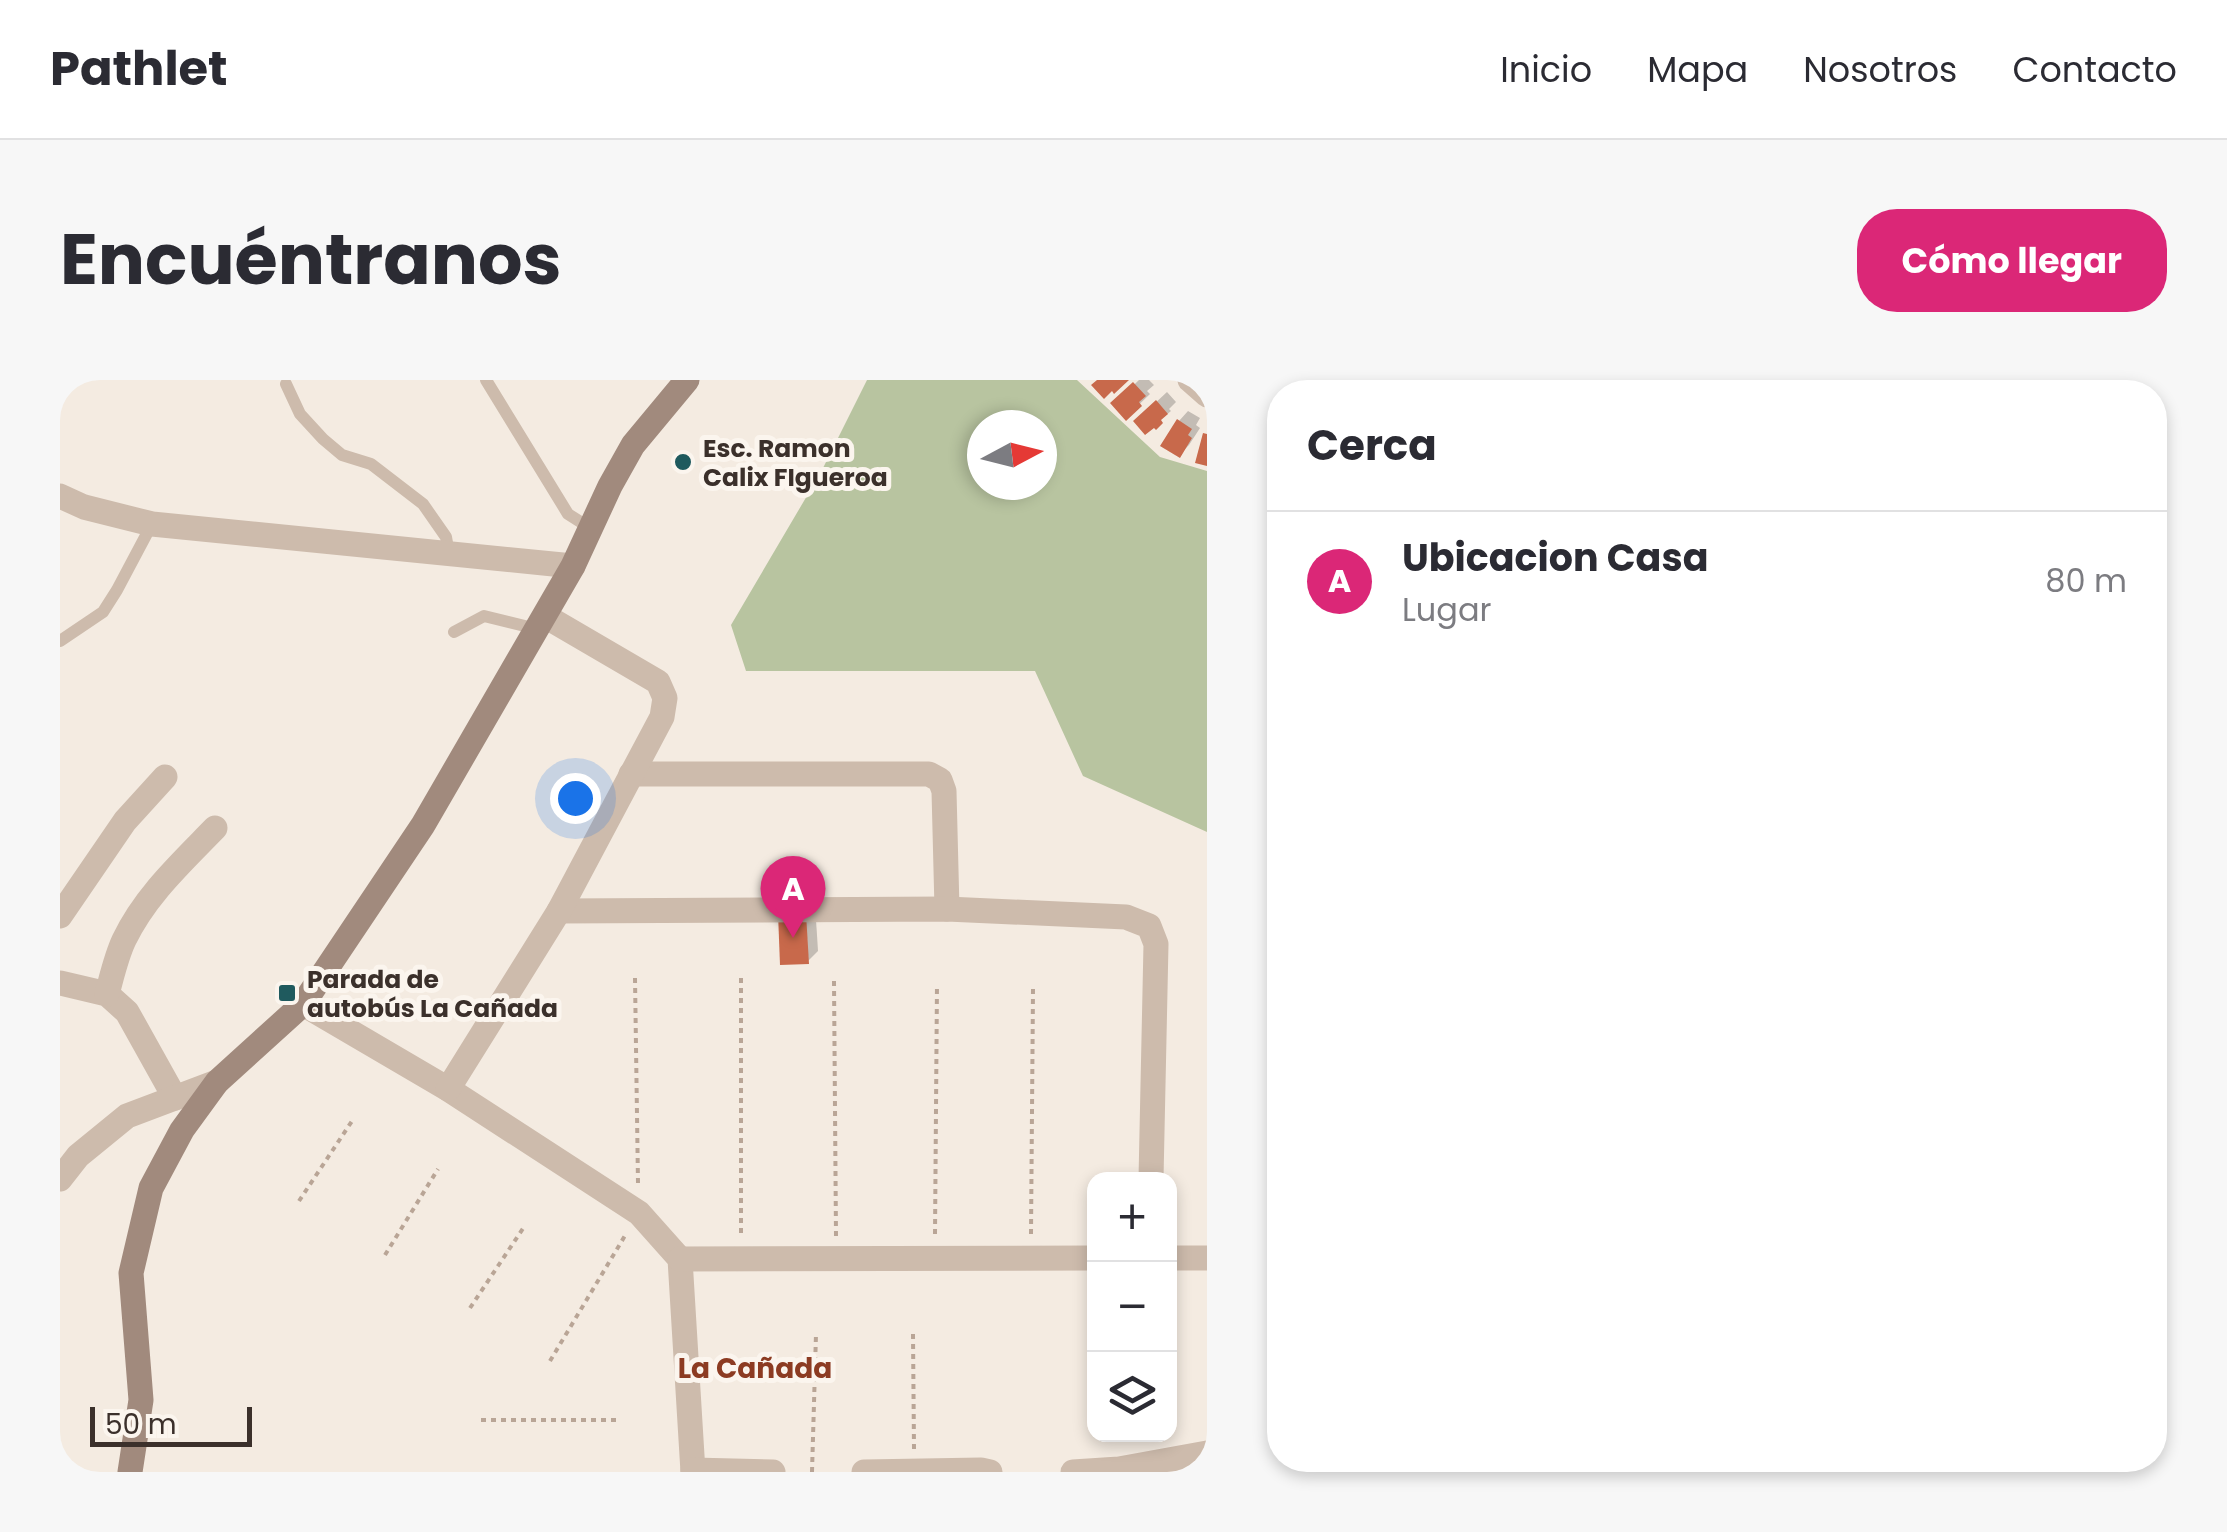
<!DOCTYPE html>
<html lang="es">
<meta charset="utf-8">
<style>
:root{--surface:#fff;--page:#f7f7f7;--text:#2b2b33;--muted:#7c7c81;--line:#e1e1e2;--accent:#db2777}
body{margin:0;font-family:Poppins,sans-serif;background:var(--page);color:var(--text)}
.controls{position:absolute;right:30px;bottom:30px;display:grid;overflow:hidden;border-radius:20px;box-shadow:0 5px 15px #0003}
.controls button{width:90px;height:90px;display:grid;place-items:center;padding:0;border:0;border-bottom:2px solid var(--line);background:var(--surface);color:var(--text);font:50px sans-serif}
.compass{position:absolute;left:907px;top:30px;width:90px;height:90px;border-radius:50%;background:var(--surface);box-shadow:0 5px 15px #0003;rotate:83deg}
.scale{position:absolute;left:30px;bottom:25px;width:162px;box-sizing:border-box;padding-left:10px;border:5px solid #3b302b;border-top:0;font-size:28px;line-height:35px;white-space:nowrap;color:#3b302b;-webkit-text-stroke:8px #fbf5ee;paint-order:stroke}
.you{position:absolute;left:515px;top:418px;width:35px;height:35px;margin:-25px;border:8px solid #fff;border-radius:50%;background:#1a73e8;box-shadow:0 0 0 15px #1a73e833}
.badge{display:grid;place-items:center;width:65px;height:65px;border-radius:50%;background:var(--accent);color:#fff;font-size:32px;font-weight:700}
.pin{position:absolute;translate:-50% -82px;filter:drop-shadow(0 2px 5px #0008)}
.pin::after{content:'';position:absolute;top:52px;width:35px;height:30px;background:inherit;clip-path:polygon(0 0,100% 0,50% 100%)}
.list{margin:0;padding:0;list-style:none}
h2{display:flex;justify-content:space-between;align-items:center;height:130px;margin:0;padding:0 40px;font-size:42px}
h2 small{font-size:32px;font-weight:400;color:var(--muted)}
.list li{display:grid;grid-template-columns:65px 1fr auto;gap:30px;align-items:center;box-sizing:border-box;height:140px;padding:0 40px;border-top:2px solid var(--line)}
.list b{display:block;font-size:38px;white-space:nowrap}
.list p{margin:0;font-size:32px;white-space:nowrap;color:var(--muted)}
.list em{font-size:32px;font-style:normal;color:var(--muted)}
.icon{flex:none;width:55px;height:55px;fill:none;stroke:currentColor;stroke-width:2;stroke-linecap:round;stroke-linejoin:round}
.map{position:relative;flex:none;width:1147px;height:1092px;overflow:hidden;border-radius:40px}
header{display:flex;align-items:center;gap:60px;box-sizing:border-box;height:140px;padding:0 50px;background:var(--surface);border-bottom:2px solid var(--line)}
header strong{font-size:48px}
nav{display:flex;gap:55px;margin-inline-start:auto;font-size:35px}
.intro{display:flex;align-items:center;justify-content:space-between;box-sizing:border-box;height:240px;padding:0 60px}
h1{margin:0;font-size:70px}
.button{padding:25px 45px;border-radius:40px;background:var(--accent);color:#fff;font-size:35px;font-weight:700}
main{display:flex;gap:60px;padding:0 60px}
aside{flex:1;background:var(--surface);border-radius:40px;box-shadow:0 5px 15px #0003}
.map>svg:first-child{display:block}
</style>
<header>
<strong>Pathlet</strong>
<nav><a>Inicio</a><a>Mapa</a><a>Nosotros</a><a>Contacto</a></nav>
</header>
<div class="intro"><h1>Encuéntranos</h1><a class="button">Cómo llegar</a></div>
<main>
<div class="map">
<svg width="1147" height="1092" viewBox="0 0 1147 1092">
<rect width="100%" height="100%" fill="#f4ebe1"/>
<path fill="#b8c4a0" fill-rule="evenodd" d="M 807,0 L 1017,0 L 1100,77 L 1147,91 L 1147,452 L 1023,396 L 975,291 L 686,291 L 671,245 L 761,92 ZM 922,45 L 982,45 L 982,105 L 922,105 Z"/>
<g fill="#0003">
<polygon points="1079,0 1089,0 1094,5 1087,11 1090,14 1066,37 1054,24"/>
<polygon points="1107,12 1116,22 1109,29 1111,31 1086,52 1076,41"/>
<polygon points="1128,31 1140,38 1136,45 1140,48 1129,65 1119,75 1119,41"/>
<polygon points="755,524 758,571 748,581 722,582"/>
</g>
<g fill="#c8694b">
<polygon points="1037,0 1069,0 1054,14 1052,11 1044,19 1031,5"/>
<polygon points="1073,2 1086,16 1079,22 1082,26 1066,41 1050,23"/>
<polygon points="1096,20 1108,34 1101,40 1103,43 1096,50 1094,48 1085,55 1073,41"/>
<polygon points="1117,39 1132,49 1128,55 1132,58 1120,78 1100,66"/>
<polygon points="1143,53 1147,54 1147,86 1135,83"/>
<polygon points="718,533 746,533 749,584 720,585"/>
</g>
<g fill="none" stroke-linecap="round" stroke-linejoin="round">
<g stroke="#b9a596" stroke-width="4" stroke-dasharray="5 5" stroke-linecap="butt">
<polyline points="575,598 578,803"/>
<polyline points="681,598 681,858"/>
<polyline points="774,601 776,856"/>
<polyline points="239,821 294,738"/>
<polyline points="875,854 877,604"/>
<polyline points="971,854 973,609"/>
<polyline points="325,875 378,789"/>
<polyline points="410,928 464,847"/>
<polyline points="853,954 854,1069"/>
<polyline points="490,981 566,854"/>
<polyline points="421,1040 559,1040"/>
<polyline points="752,1092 756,954"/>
</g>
<g stroke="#cdbbac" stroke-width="12">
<polyline points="426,0 508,134 530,148"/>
<polyline points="226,4 240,34 263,59 282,75 311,84 363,124 386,157 389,174"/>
<polyline points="394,252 424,236 477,249"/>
<polyline points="0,261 43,232 57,210 92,144"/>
</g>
<g stroke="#cdbbac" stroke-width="25">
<polyline points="1130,0 1147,15"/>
<polyline points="0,116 24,127 92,144 513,186"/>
<polyline points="571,394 869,394 880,400 884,411 887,529"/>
<polyline points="499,531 887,529 1066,537 1089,546 1096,564 1091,799"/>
<polyline points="0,536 65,441 105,397"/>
<polyline points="0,603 47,614 67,632 115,718"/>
<path d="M 47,614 C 52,596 56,577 64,560 C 85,516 121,483 155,448"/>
<polyline points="243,624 388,709 579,833 620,879 633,1092"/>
<polyline points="388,709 499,531 602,337 605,318 598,302 485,236"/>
<polyline points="0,799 18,776 67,736 157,702"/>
<polyline points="1110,878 1147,878"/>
<polyline points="620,879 1034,878"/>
<polyline points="633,1090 713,1092"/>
<polyline points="804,1092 921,1090 930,1092"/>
<polyline points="1013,1092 1059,1089 1147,1073"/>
</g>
<polyline stroke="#a18a7d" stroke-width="25" points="70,1092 81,1020 71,893 91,808 122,750 157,702 243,624 363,445 513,186 550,106 573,65 627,0"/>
</g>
<g fill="#1f5a5e" stroke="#fbf5ee" stroke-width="4">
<circle cx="623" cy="82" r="10"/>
<rect x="217" y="603" width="20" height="20" rx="5"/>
</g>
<g text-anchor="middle" stroke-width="10" stroke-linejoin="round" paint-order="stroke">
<g font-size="25" font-weight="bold" fill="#3b302b" stroke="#fbf5ee" text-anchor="start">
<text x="643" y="77">Esc. Ramon<tspan x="643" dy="29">Calix FIgueroa</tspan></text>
<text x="247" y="608">Parada de<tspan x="247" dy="29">autobús La Cañada</tspan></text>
</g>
<g font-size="28" font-weight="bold" fill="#8c3b22" stroke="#fbf5ee">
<text x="695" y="998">La Cañada</text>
</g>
</g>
</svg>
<div class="controls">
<button>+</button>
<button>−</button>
<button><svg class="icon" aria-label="layers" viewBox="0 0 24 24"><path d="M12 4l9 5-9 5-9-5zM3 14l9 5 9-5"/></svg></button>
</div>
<svg class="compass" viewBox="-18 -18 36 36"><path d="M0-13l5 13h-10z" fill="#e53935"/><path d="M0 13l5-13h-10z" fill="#7c7c81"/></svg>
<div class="scale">50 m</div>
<div class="you"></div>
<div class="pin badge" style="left:733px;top:558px">A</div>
</div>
<aside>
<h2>Cerca<small></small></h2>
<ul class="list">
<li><span class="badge">A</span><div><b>Ubicacion Casa</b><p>Lugar</p></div><em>80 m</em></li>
</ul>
</aside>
</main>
